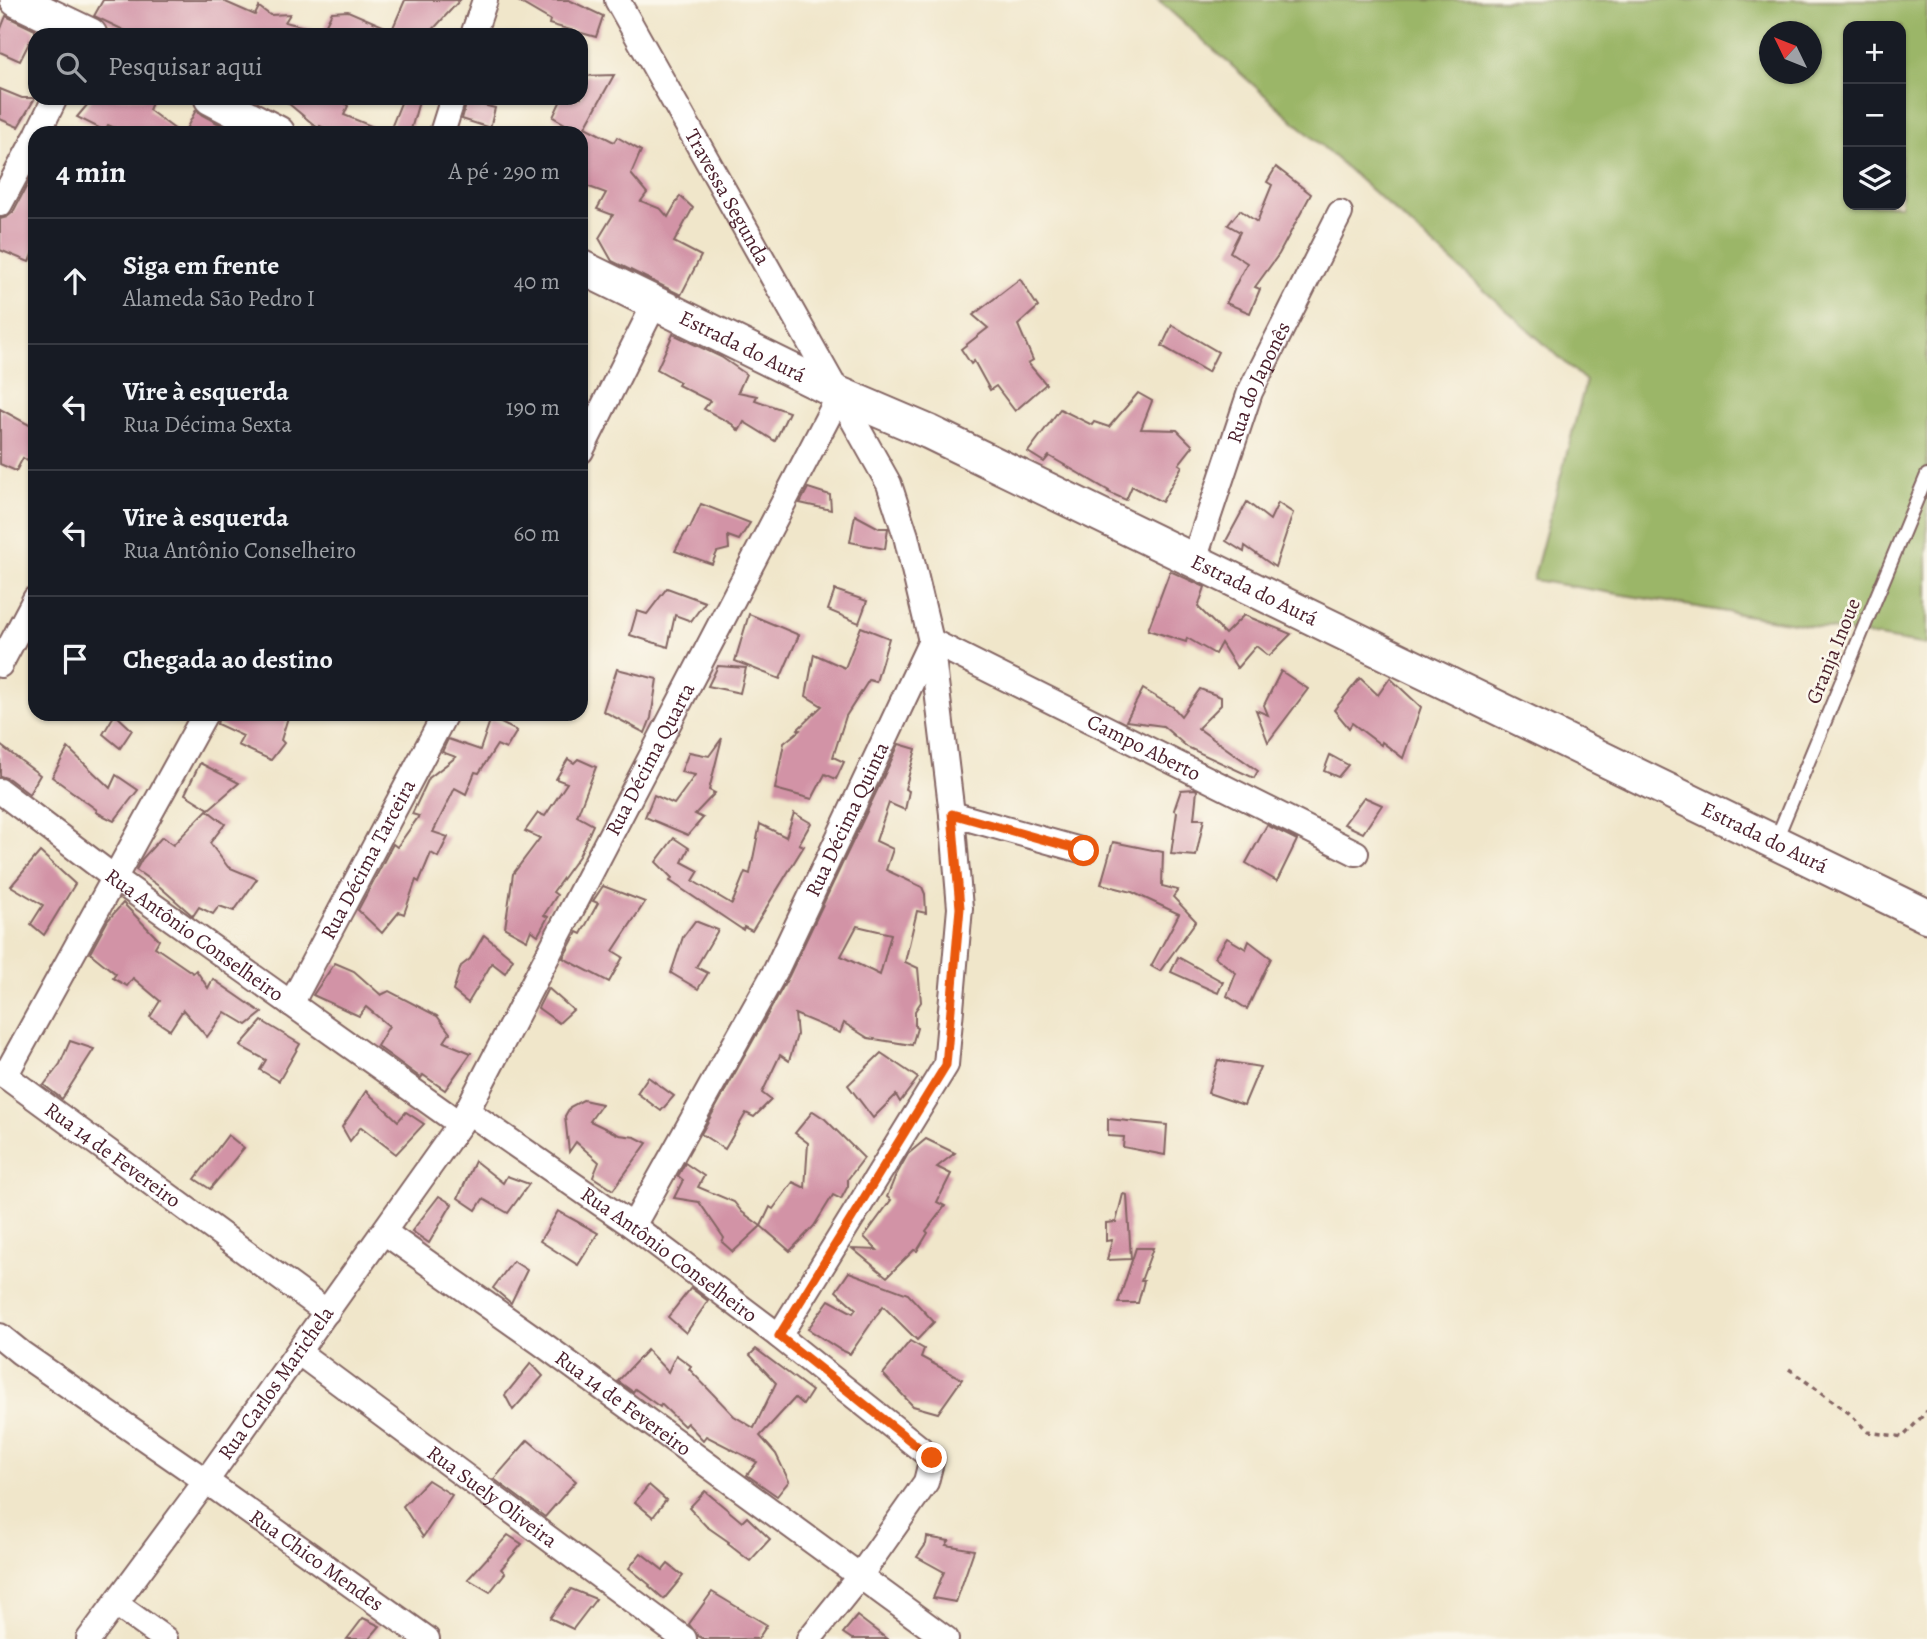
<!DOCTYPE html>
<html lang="pt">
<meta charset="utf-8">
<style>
:root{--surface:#171b24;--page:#242831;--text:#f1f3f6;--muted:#9ea1a6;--line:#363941}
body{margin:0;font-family:Alegreya,serif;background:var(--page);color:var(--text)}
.controls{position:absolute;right:21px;top:21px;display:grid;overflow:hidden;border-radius:14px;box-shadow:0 2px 5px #0004}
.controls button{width:63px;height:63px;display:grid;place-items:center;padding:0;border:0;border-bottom:2px solid var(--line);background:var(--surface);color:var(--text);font:35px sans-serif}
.compass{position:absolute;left:1759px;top:21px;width:63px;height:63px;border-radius:50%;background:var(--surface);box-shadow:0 2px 5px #0004;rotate:313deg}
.stop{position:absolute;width:21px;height:21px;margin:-16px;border:5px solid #ea580c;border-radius:50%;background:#fff}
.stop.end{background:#ea580c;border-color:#fff;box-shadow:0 2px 7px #0008}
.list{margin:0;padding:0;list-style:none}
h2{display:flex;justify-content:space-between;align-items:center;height:91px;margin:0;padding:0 28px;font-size:30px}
h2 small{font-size:23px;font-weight:400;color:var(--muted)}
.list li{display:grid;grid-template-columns:46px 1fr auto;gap:21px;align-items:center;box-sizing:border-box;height:126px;padding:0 28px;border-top:2px solid var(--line)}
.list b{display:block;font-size:26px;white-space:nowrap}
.list p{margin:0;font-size:23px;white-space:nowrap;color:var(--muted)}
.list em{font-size:23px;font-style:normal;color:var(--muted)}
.icon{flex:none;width:38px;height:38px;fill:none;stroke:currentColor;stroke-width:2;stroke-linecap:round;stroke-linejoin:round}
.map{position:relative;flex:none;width:1927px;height:1639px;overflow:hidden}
.search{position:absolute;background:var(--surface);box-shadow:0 2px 5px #0004;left:28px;top:28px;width:560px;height:77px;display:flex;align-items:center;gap:18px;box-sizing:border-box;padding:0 24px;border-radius:21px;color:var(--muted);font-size:26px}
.panel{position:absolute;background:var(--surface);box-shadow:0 2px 5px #0004;left:28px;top:126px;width:560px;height:595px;border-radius:21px}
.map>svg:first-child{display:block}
</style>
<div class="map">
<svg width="1927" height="1639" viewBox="0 0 1927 1639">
<rect width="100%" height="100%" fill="#fbf7ec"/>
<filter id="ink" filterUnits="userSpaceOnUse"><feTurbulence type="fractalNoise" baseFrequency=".0143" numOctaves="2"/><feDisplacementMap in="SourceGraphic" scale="14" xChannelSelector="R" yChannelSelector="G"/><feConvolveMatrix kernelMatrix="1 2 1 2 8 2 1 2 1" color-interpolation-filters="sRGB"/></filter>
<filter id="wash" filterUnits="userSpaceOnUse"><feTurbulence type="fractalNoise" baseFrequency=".00686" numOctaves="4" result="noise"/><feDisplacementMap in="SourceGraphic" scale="28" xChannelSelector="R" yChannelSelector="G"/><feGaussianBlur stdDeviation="1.57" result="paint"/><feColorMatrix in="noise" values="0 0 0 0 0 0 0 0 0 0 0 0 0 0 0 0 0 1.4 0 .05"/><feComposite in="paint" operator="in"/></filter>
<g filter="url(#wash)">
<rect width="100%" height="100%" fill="#f0e6ca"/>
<path fill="#9bb668" stroke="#726a4a" stroke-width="2" fill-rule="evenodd" d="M 1158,0 L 1927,0 L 1927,645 L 1533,580 L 1586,381 ZM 1848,26 L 1901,26 L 1901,205 L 1848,205 ZM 1770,32 L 1812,32 L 1812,74 L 1770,74 Z"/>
<g id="blocks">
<g fill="#d293a6" fill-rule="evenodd">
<polygon points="103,0 221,0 255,15 259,7 270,15 290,14 285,22 313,29 312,35 134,35 94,16"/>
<polygon points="405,0 460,0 428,35 340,35 323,30 332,12 348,11 392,30"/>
<polygon points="516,0 569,0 603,16 596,37 549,24 550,20"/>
<polygon points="6,16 35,30 35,42 30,41 20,61 0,52 0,31"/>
<polygon points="614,75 585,127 614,142 617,137 641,151 631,174 647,193 641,201 661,209 668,217 680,196 693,208 674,242 701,256 681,295 612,261 599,238 613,215 597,209 606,193 581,184 581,133 553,117 562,98 581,98 581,76"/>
<polygon points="0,89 22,98 35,98 18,127 0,119"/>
<polygon points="93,98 154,98 149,110 180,133 127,133 108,125 105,131 77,117"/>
<polygon points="282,98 340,98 348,106 344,115 388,133 337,133 320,126 319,129"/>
<polygon points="403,98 420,98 410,133 389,133"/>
<polygon points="467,101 495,108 490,128 462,119"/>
<polygon points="196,110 202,115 236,133 184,133"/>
<polygon points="1276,167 1311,194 1279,254 1255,287 1260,289 1250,313 1226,303 1247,263 1230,252 1240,232 1228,225 1240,210 1257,222 1272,185 1267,182"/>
<polygon points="35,170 35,246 29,262 0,250 0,219 7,217 13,212"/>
<polygon points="1020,279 1038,307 1018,325 1033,360 1028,363 1046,384 1015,411 996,386 990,390 974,361 971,364 961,349 988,328 973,315"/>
<polygon points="1172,325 1218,352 1208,372 1162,346"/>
<polygon points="673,334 721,357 746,374 738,392 757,396 755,400 789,412 775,441 744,422 739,431 732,424 704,409 710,401 678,385 680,382 657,369"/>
<polygon points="1138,393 1152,401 1141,429 1177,430 1193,446 1179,464 1182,466 1162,502 1132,486 1126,500 1108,492 1109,491 1049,456 1044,462 1028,452 1060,409 1092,425 1094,422 1109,427"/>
<polygon points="0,409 35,428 35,466 23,458 16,471 0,464"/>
<polygon points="808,488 830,495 831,510 800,503"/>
<polygon points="1247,502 1270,520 1278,503 1293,513 1275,567 1245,546 1244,552 1226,541"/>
<polygon points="701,504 750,523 739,540 728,536 729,549 717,552 712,564 675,551 688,528 690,528"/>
<polygon points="855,515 879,528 888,528 885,549 850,542"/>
<polygon points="1170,571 1205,587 1198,607 1225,634 1244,615 1291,634 1269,656 1256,646 1237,668 1221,643 1215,654 1187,638 1186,642 1148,630"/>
<polygon points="667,588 705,602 691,621 675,615 668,647 630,635 637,611 647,614"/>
<polygon points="835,590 867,601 859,623 828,610"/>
<polygon points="749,614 799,635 780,679 735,661"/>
<polygon points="861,627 889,638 876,682 869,680 846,716 833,757 844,762 836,779 825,774 812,799 775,789 784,743 800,730 798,729 822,706 806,696 814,654 845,668"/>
<polygon points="718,666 746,668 740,693 708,686"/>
<polygon points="617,669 657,679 651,718 645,733 603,711"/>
<polygon points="1281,671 1308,689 1268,742 1256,710 1268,715 1264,705"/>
<polygon points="1360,678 1378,695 1390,678 1421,707 1403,758 1382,742 1381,745 1352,723 1349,728 1334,710"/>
<polygon points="1143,689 1173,707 1181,716 1200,689 1221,697 1221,705 1198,728 1258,771 1254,778 1187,747 1163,726 1126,721"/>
<polygon points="115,714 132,730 120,748 103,734"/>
<polygon points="220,714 289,714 281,740 284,743 271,760 238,745 243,736 217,724"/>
<polygon points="491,718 517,731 506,749 497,745 479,773 475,772 466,794 455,788 433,832 448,837 438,857 431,853 419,882 416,880 404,914 399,912 382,933 358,910 393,844 397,847 419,816 412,814 429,778 456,757 442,752 448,739 480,750"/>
<polygon points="722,738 709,790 715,793 695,814 703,818 688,835 645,817 654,795 674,804 695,775 681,772 689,752 709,756"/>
<path d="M 899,744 L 916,749 L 905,789 L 909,791 L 905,810 L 889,803 L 876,841 L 893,849 L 886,870 L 922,887 L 925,894 L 926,913 L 917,911 L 905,962 L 918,968 L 921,1002 L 915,1011 L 915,1027 L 917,1028 L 912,1045 L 868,1038 L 844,1023 L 840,1033 L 795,1014 L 797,1035 L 789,1061 L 780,1055 L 762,1093 L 771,1100 L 754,1117 L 746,1113 L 725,1149 L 701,1134 L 789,976 ZM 857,926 L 891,934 L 880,975 L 841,956 Z"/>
<polygon points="0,745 40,775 29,794 9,779 0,776"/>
<polygon points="68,748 110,788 116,775 138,790 114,821 96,812 97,810 52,777"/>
<polygon points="1330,755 1348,765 1338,777 1324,771"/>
<polygon points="568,759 574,763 578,759 596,767 577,816 593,825 579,856 553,892 557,895 544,915 548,917 538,935 531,930 527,940 505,928 513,874 540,838 525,831 538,813 545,816 567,783 556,779"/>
<polygon points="200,763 239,783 209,809 185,794"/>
<polygon points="1195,789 1197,790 1194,819 1204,819 1196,856 1171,854 1177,812 1174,810 1181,790"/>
<polygon points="1364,797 1382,805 1363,833 1344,824"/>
<polygon points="207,810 225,824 210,843 228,867 257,879 234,911 219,906 213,914 199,907 193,916 160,887 136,870 142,859 162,837 173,845"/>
<polygon points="794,813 811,823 799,844 804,846 752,931 744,927 743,930 670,881 672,878 656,862 674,838 689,848 682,862 699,871 693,881 732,904 745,872 750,874 760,824 786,837"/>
<polygon points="1267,825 1297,840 1277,881 1246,863"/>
<polygon points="1113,842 1163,852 1162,886 1178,890 1173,897 1196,921 1160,971 1151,966 1179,914 1132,892 1101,884"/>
<polygon points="40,852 75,884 44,935 31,924 43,905 11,886"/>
<polygon points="603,886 645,902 613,951 623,957 609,982 563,958 577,932 581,934 598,903 593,901"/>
<polygon points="123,903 159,940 155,947 193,973 196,970 208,988 213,979 262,1013 247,1025 225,1012 207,1037 183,1010 170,1030 150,1017 160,1001 133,978 127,986 113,978 116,974 90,953 108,920"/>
<polygon points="695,921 718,930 696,967 708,973 698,989 671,973 683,937"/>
<polygon points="484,935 513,959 505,973 492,963 468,1003 453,991 461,966 470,959"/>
<polygon points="1227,938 1246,949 1249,941 1271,958 1247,1009 1227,996 1236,973 1215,957"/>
<polygon points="1178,957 1223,982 1218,993 1171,972"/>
<polygon points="335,963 354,971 381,995 389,991 437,1016 450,1033 444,1042 471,1053 445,1090 423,1075 421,1078 377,1046 389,1026 366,1007 359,1016 313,995"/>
<polygon points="548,988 573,1010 559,1023 538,1008"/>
<polygon points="262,1021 300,1044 279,1081 260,1070 266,1060 240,1046"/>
<polygon points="70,1041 94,1049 62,1099 44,1085 60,1064"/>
<polygon points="881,1053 918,1078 900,1102 896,1095 873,1118 848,1085"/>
<polygon points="1218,1060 1260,1067 1244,1105 1208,1093"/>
<polygon points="648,1077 674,1096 661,1111 637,1093"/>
<polygon points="366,1091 398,1121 406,1112 424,1124 396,1154 361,1127 350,1141 342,1127"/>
<polygon points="583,1100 602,1104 590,1121 619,1135 635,1137 647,1143 613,1190 593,1177 599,1162 576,1142 569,1152 565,1116 570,1107"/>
<polygon points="813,1111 825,1119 864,1158 848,1179 848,1186 841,1199 833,1195 814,1226 790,1251 761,1226 770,1207 773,1209 793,1182 805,1188 808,1143 795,1133"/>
<polygon points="1108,1119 1167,1125 1165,1155 1123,1147 1124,1137 1108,1136"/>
<polygon points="228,1135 244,1148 210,1189 195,1179"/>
<polygon points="926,1139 955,1153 937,1167 951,1174 937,1202 945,1206 926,1231 928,1233 917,1251 914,1250 887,1277 853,1249 877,1250 864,1237 891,1200 887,1197 895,1177 908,1154"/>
<polygon points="475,1161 503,1183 507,1176 529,1184 508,1213 483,1199 476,1210 458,1198"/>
<polygon points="685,1163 704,1176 698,1187 734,1202 742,1212 761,1226 733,1252 722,1242 724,1238 699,1202 674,1198 683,1180 678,1176"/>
<polygon points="1123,1194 1127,1195 1131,1259 1107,1260 1112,1240 1106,1241 1106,1223 1116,1222"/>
<polygon points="439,1196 452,1204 429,1243 412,1231"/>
<polygon points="558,1211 598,1233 578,1265 540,1241"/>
<polygon points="1136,1248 1153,1248 1141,1281 1144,1281 1138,1303 1118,1303"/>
<polygon points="513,1261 527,1270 511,1303 493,1288"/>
<polygon points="849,1272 908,1294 934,1322 917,1340 883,1306 850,1354 839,1349 808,1329 829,1300 853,1313 856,1309 836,1291"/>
<polygon points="691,1288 708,1301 686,1333 668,1317"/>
<polygon points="910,1341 924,1349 921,1357 962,1379 938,1413 913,1406 883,1374"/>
<polygon points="756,1349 812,1391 803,1405 795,1398 760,1436 776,1454 789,1481 777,1496 747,1475 757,1462 706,1436 703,1440 687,1423 684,1426 661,1404 660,1407 635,1389 633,1392 618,1381 647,1350 668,1372 676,1355 691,1366 689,1369 734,1416 754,1428 776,1383 750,1355"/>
<polygon points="531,1363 543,1376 513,1410 505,1395"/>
<polygon points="528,1440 576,1481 545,1517 494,1479"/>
<polygon points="428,1480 452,1495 423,1537 403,1506"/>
<polygon points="649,1485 666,1500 653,1517 635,1502"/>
<polygon points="705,1491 742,1522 747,1517 770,1539 750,1561 728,1544 729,1542 706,1526 689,1508"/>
<polygon points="508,1535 522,1544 501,1569 505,1573 490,1592 468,1579"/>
<polygon points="927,1537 949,1541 946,1545 974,1550 956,1602 933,1598 944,1572 917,1557 926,1544"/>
<polygon points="641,1553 663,1570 668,1564 683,1576 664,1599 649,1586 650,1585 629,1568"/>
<polygon points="571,1589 596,1599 573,1629 550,1618"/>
<polygon points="712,1592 767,1625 758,1639 704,1639 698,1636 689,1624"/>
<polygon points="857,1616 887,1639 852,1639 843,1633"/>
<polygon points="363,1618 380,1626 369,1639 347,1639"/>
</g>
</g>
</g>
<g filter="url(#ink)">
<use href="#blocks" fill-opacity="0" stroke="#846563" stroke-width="2"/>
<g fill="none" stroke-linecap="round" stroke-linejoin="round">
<defs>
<polyline id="lane" points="1775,842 1927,475"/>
<g id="street">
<path id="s1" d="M 617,0 L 889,484 L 906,536 L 931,641 L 952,814 L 960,908 L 946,1065 L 779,1336"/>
<polyline points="473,35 485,0"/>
<polyline points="38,133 55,98"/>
<polyline points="442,133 453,98"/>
<polyline points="0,204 35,139"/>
<polyline points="581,451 655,303"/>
<path id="s2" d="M 1194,560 L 1250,392 L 1340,213"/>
<path id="s3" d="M 931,641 L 1356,853"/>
<polyline points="0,665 35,599"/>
<path id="s4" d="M 0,791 L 116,879 L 460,1124"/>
<polyline points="952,814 1084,851"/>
<path id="s5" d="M 291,1004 L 445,714"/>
<path id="s6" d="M 0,1072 L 327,1312"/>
<polyline points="5,1076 205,714"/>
<path id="s7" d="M 467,1111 L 633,1226 L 779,1336 L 932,1458 L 926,1482 L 859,1577 L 809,1639"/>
<path id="s8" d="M 633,1226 L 776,970 L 931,641"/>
<path id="s9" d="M 384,1232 L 541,1343 L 946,1639"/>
<path id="s10" d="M 0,1336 L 21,1353 L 206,1481 L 427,1639"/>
<path id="s11" d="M 298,1352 L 684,1639"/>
<polyline points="116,1604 165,1639"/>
<path id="s12" d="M 89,1639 L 206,1481 L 460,1124 L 840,394"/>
</g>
<g id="secondary">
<polyline points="17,0 90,35"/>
<polyline points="211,98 278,133"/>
<path id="s13" d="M 581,267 L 840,394 L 929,432 L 1927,916"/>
</g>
</defs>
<use href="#lane" stroke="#846563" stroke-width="16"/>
<use href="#street" stroke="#846563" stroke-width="28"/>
<use href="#secondary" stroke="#846563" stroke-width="37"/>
<polyline stroke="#846563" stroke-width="3.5" stroke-dasharray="5 5" stroke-linecap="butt" points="1789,1369 1849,1413 1868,1432 1903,1437 1927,1411"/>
<use href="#lane" stroke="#fff" stroke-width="12"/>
<use href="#street" stroke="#fff" stroke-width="24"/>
<use href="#secondary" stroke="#fff" stroke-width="33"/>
</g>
</g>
<g fill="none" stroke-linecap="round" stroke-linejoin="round" filter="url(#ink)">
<polyline stroke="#ea580c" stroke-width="9" points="932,1458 779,1336 946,1065 960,908 952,814 1084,851"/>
</g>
<g text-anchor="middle" stroke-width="5" stroke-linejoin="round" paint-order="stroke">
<g font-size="21" fill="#4a1f2b" stroke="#fbf7ec">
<text dy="7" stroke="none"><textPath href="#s1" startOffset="226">Travessa Segunda</textPath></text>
<text dy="7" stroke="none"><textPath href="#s13" startOffset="180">Estrada do Aurá</textPath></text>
<text dy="7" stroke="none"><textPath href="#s2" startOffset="189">Rua do Japonês</textPath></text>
<text dy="7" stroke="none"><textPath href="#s13" startOffset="747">Estrada do Aurá</textPath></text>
<text transform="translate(1833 651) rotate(-68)" y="7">Granja Inoue</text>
<text dy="7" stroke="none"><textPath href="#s3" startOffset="238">Campo Aberto</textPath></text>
<text dy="7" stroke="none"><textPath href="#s12" startOffset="1046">Rua Décima Quarta</textPath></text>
<text dy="7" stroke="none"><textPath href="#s8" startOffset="460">Rua Décima Quinta</textPath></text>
<text dy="7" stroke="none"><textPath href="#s13" startOffset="1314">Estrada do Aurá</textPath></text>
<text dy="7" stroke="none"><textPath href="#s5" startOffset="164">Rua Décima Tarceira</textPath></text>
<text dy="7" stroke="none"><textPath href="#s4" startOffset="242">Rua Antônio Conselheiro</textPath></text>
<text dy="7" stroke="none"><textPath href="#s6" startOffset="140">Rua 14 de Fevereiro</textPath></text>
<text dy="7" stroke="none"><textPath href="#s7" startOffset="248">Rua Antônio Conselheiro</textPath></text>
<text dy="7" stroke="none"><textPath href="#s12" startOffset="317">Rua Carlos Marichela</textPath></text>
<text dy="7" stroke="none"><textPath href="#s9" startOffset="294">Rua 14 de Fevereiro</textPath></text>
<text dy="7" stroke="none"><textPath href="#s11" startOffset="242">Rua Suely Oliveira</textPath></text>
<text dy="7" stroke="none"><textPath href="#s10" startOffset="388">Rua Chico Mendes</textPath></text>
</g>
</g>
</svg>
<div class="controls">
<button>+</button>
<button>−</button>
<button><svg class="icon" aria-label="layers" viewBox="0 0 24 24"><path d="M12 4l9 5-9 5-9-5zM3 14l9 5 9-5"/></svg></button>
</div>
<svg class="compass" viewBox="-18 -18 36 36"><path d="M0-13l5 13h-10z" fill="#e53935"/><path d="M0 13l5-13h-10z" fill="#9ea1a6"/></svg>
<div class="stop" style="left:1084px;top:851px"></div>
<div class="stop end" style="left:932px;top:1458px"></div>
<div class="search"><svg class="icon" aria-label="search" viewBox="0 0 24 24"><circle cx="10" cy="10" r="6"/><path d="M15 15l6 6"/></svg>Pesquisar aqui</div>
<section class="panel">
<h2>4 min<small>A pé · 290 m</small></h2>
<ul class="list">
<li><svg class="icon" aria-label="ahead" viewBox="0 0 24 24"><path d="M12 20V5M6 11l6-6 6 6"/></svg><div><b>Siga em frente</b><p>Alameda São Pedro I</p></div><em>40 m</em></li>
<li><svg class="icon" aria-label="left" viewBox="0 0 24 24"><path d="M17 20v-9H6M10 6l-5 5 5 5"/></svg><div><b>Vire à esquerda</b><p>Rua Décima Sexta</p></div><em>190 m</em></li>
<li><svg class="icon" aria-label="left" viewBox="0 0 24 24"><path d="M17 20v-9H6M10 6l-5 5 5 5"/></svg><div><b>Vire à esquerda</b><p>Rua Antônio Conselheiro</p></div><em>60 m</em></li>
<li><svg class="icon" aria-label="arrive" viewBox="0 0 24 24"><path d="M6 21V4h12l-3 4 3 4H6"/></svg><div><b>Chegada ao destino</b></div></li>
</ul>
</section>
</div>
